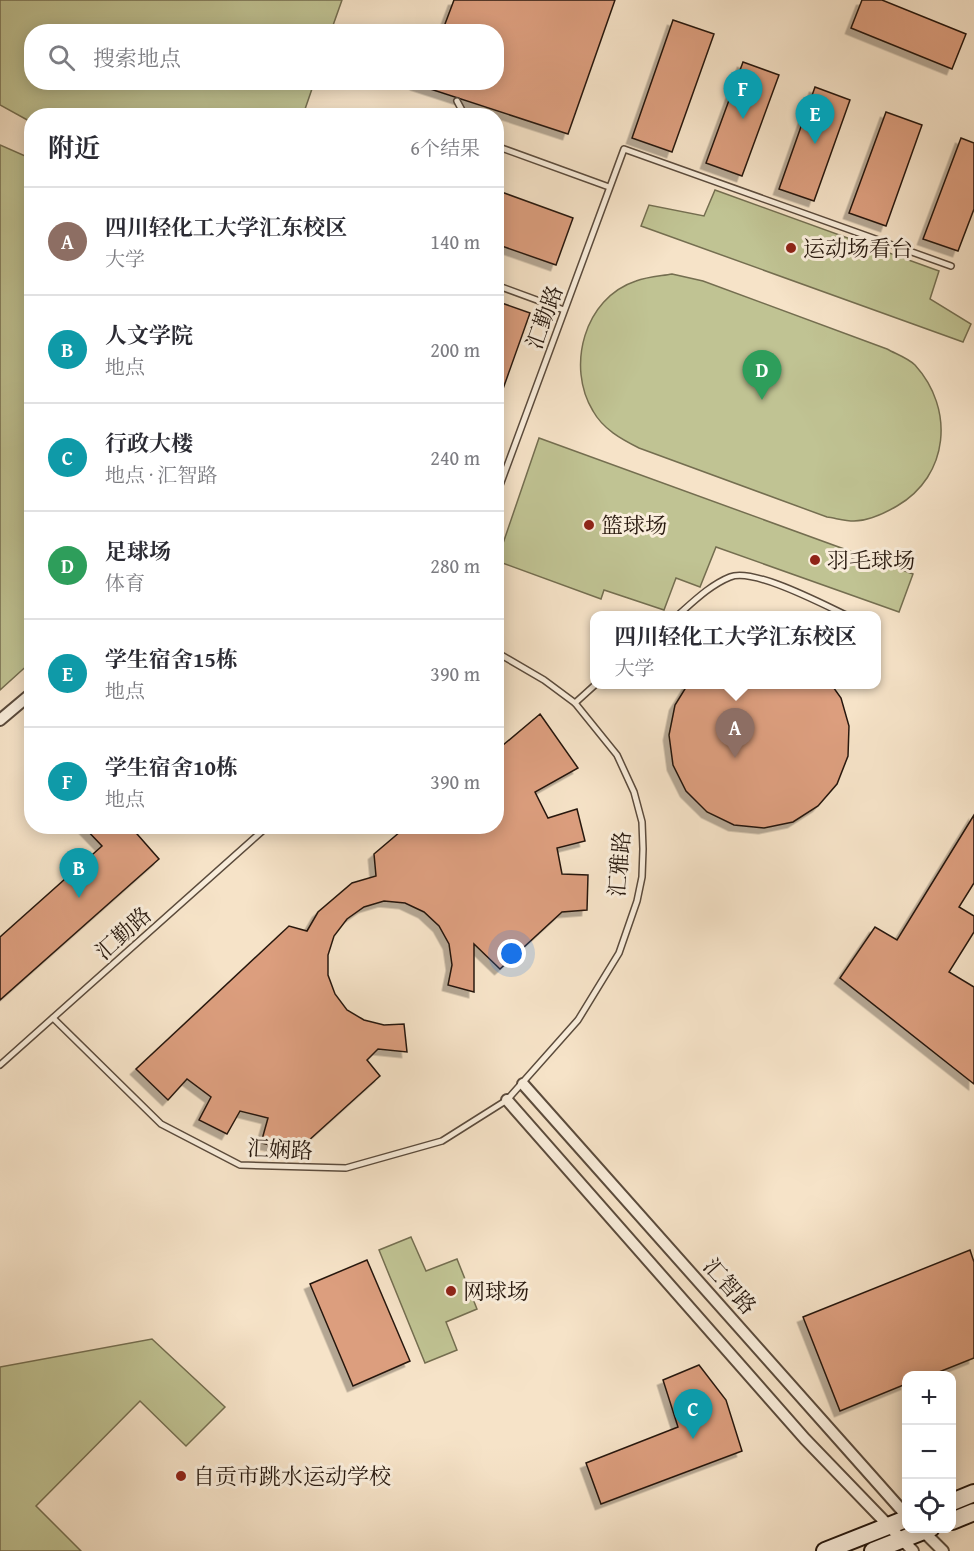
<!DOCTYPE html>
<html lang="zh">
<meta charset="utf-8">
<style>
:root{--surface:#fff;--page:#f2f2f3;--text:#2b2b33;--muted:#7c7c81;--line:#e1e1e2;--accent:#b45309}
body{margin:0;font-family:"Gentium Book Plus","Noto Serif SC",serif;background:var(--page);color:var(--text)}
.controls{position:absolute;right:18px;bottom:18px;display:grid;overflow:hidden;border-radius:12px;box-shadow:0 3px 15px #0003}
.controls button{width:54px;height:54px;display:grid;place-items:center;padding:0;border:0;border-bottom:2px solid var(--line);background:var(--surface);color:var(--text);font:30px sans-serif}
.you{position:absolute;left:512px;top:954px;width:21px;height:21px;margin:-15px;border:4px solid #fff;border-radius:50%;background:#1a73e8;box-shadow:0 0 0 9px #1a73e833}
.badge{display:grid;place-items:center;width:39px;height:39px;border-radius:50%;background:var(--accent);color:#fff;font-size:20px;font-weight:700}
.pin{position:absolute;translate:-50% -50px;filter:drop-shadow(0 2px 3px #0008)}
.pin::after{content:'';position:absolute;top:32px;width:21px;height:18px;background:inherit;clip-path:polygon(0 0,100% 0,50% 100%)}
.popup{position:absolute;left:590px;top:611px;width:291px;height:78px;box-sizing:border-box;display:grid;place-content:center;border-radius:12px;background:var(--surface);filter:drop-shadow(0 2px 4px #0005);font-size:20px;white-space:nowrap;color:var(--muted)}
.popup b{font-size:22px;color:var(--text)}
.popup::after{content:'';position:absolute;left:50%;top:100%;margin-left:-12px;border:12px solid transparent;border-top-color:var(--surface)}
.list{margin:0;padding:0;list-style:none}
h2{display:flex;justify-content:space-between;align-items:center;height:78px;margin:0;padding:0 24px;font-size:26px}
h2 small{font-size:20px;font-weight:400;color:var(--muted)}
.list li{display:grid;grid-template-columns:39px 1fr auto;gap:18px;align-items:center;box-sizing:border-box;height:108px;padding:0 24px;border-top:2px solid var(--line)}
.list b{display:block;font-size:22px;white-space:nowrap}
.list p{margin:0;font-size:20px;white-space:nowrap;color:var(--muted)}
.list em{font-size:20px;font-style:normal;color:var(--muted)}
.icon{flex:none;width:33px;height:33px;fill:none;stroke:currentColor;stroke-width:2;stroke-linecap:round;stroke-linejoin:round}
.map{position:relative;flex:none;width:974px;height:1551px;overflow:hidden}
.search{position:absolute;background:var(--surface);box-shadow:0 3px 15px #0003;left:24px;top:24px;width:480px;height:66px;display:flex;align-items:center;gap:15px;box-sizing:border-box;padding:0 21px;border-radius:24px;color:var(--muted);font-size:22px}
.panel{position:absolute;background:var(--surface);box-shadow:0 3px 15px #0003;left:24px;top:108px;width:480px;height:726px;border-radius:24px}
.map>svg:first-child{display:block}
</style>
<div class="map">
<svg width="974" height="1551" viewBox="0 0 974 1551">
<defs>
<filter id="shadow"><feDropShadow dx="-5.5" dy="5.5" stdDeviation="0" flood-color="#0004"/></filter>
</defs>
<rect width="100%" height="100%" fill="#f6e3c8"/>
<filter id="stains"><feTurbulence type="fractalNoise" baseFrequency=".00333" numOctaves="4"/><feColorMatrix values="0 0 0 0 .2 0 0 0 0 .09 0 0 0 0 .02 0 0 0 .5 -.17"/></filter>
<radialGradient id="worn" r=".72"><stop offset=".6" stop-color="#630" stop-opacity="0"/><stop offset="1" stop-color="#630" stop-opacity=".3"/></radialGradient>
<g fill="#c0c393" stroke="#746e50" stroke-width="1.5">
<polygon points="0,0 342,0 331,31 32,32 32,82 314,83 303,115 32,116 31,122 0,105"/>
<polygon points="0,145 32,159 31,662 0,690"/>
<polygon points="715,190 939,271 930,299 971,324 963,342 641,226 649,205 704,216"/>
<path d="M 672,274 L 703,281 L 887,349 C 896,354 908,358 915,365 C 955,409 949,476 897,506 C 885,513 868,521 854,521 C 845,521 835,518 827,517 L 639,448 C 621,439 603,429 593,411 C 566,367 584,298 636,281 C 647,277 661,276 672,274 Z"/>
<polygon points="539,438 913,574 899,612 716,547 700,587 676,578 664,610 604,590 601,599 497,561"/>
<polygon points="411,1237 426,1271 457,1259 477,1309 446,1322 457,1350 425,1363 379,1250"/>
<polygon points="152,1339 225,1407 186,1446 140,1401 36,1506 81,1551 0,1551 0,1367"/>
</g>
<g fill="#dc9e7e" stroke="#27180e" stroke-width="1.5" filter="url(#shadow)">
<polygon points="454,0 615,0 568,134 415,84 496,82 496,32 442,32"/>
<polygon points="862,0 882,0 966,34 952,69 851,28"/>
<polygon points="673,20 714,34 672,152 632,138"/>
<polygon points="743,62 779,75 742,176 706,163"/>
<polygon points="815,87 850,100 814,201 779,189"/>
<polygon points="886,112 922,125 886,226 849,213"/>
<polygon points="961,138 974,143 974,209 958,251 923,239"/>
<polygon points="496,190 573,218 556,265 496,244"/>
<polygon points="496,301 530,313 498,403 496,403"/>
<polygon points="688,684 831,684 841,698 849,726 848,756 837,784 818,806 793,822 764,828 734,825 707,812 686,791 673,765 669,735 675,705"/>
<polygon points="540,714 578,768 535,792 548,818 577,809 585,841 557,848 562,874 588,875 587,910 562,912 500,969 474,944 474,992 448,985 452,965 449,944 439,926 424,912 405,903 384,901 364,907 347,919 334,936 328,955 328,975 335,994 347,1010 364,1020 384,1025 404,1024 407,1052 378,1049 367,1060 380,1076 297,1151 261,1143 268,1118 240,1111 227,1134 199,1120 211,1097 187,1079 168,1100 136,1069 289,926 307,931 318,912 352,883 376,876 374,854 407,826 496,826 496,751"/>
<polygon points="974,815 974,883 959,907 974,916 974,932 949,972 974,987 974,1084 840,978 875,927 897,940"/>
<polygon points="83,826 130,826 159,859 0,1000 0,937 102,846"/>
<polygon points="970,1250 974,1262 974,1358 929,1376 906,1376 906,1384 840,1411 803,1317"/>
<polygon points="367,1260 410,1361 353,1386 310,1284"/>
<polygon points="699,1365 726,1400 742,1451 601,1504 586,1463 678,1427 663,1380"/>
</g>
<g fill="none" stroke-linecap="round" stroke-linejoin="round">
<defs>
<g id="service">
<polyline points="457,101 465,116"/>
<polyline points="496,146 609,187"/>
<polyline points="496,285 564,310"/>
<polyline points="496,496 624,149 951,266"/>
<path d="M 677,616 C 693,602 710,585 730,577 C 753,567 824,605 848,616"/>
<polyline points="575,703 596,684"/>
<polyline points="53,1018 161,1124 240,1165 346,1168 442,1141 507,1100 578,1020 619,953 637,901 642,877 643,849 642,822 634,792 617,755 575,703 544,680 496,652"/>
<polyline points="0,1065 268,826"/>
</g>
<g id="minor">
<polyline points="0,720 32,693"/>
<polyline points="523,1084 906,1515"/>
<polyline points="507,1100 805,1439 913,1551"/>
<polyline points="920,1528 943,1551"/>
</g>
<g id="secondary">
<polyline points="952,1502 974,1493"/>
<polyline points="952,1521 974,1512"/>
<polyline points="825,1551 906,1519"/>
<polyline points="873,1551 931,1528"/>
</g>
</defs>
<use href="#service" stroke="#5b4b3c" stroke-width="8"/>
<use href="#minor" stroke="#5b4b3c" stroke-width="14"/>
<use href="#secondary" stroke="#27180e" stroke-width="20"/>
<use href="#service" stroke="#f9eddb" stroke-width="5"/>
<use href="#minor" stroke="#f9eddb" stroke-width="10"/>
<use href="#secondary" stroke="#f9eddb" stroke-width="16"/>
</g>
<g fill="#8f2418" stroke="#f9eddb" stroke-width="2">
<circle cx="791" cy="248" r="6"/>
<circle cx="589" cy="525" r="6"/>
<circle cx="815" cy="560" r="6"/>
<circle cx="451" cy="1291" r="6"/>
<circle cx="181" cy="1476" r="6"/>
</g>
<g text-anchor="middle" stroke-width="6" stroke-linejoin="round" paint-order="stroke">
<g font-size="22" fill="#27180e" stroke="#f9eddb" text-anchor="start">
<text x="803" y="256">运动场看台</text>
<text x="601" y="533">篮球场</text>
<text x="827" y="568">羽毛球场</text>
<text x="463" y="1299">网球场</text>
<text x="193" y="1484">自贡市跳水运动学校</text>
</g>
<g font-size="22" fill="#27180e" stroke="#f9eddb">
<text transform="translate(544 317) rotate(-70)" y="8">汇勤路</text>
<text transform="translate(619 864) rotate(-85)" y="8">汇雅路</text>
<text transform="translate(123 933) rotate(-42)" y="8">汇勤路</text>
<text transform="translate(280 1149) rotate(3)" y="8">汇娴路</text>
<text transform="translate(730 1286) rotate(48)" y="8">汇智路</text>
</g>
</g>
<rect width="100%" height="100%" filter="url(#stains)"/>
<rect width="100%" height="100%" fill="url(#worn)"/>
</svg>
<div class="controls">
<button>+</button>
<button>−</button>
<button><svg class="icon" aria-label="locate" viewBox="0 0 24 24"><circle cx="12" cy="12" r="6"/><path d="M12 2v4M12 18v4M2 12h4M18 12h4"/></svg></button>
</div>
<div class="you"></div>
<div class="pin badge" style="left:735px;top:758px;background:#8d6e63">A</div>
<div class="popup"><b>四川轻化工大学汇东校区</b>大学</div>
<div class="pin badge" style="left:79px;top:898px;background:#0f9aa8">B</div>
<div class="pin badge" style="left:693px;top:1439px;background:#0f9aa8">C</div>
<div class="pin badge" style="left:762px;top:400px;background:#2e9e5b">D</div>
<div class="pin badge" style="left:815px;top:144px;background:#0f9aa8">E</div>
<div class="pin badge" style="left:743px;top:119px;background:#0f9aa8">F</div>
<div class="search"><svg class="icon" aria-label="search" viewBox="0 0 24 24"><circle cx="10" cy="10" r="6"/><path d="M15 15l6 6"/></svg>搜索地点</div>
<section class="panel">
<h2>附近<small>6个结果</small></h2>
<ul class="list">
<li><span class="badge" style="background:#8d6e63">A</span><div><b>四川轻化工大学汇东校区</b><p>大学</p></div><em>140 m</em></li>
<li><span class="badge" style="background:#0f9aa8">B</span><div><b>人文学院</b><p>地点</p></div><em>200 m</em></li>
<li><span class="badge" style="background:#0f9aa8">C</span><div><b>行政大楼</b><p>地点 · 汇智路</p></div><em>240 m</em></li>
<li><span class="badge" style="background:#2e9e5b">D</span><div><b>足球场</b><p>体育</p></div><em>280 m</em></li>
<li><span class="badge" style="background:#0f9aa8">E</span><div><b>学生宿舍15栋</b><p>地点</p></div><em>390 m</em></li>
<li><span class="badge" style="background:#0f9aa8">F</span><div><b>学生宿舍10栋</b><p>地点</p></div><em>390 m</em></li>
</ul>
</section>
</div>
